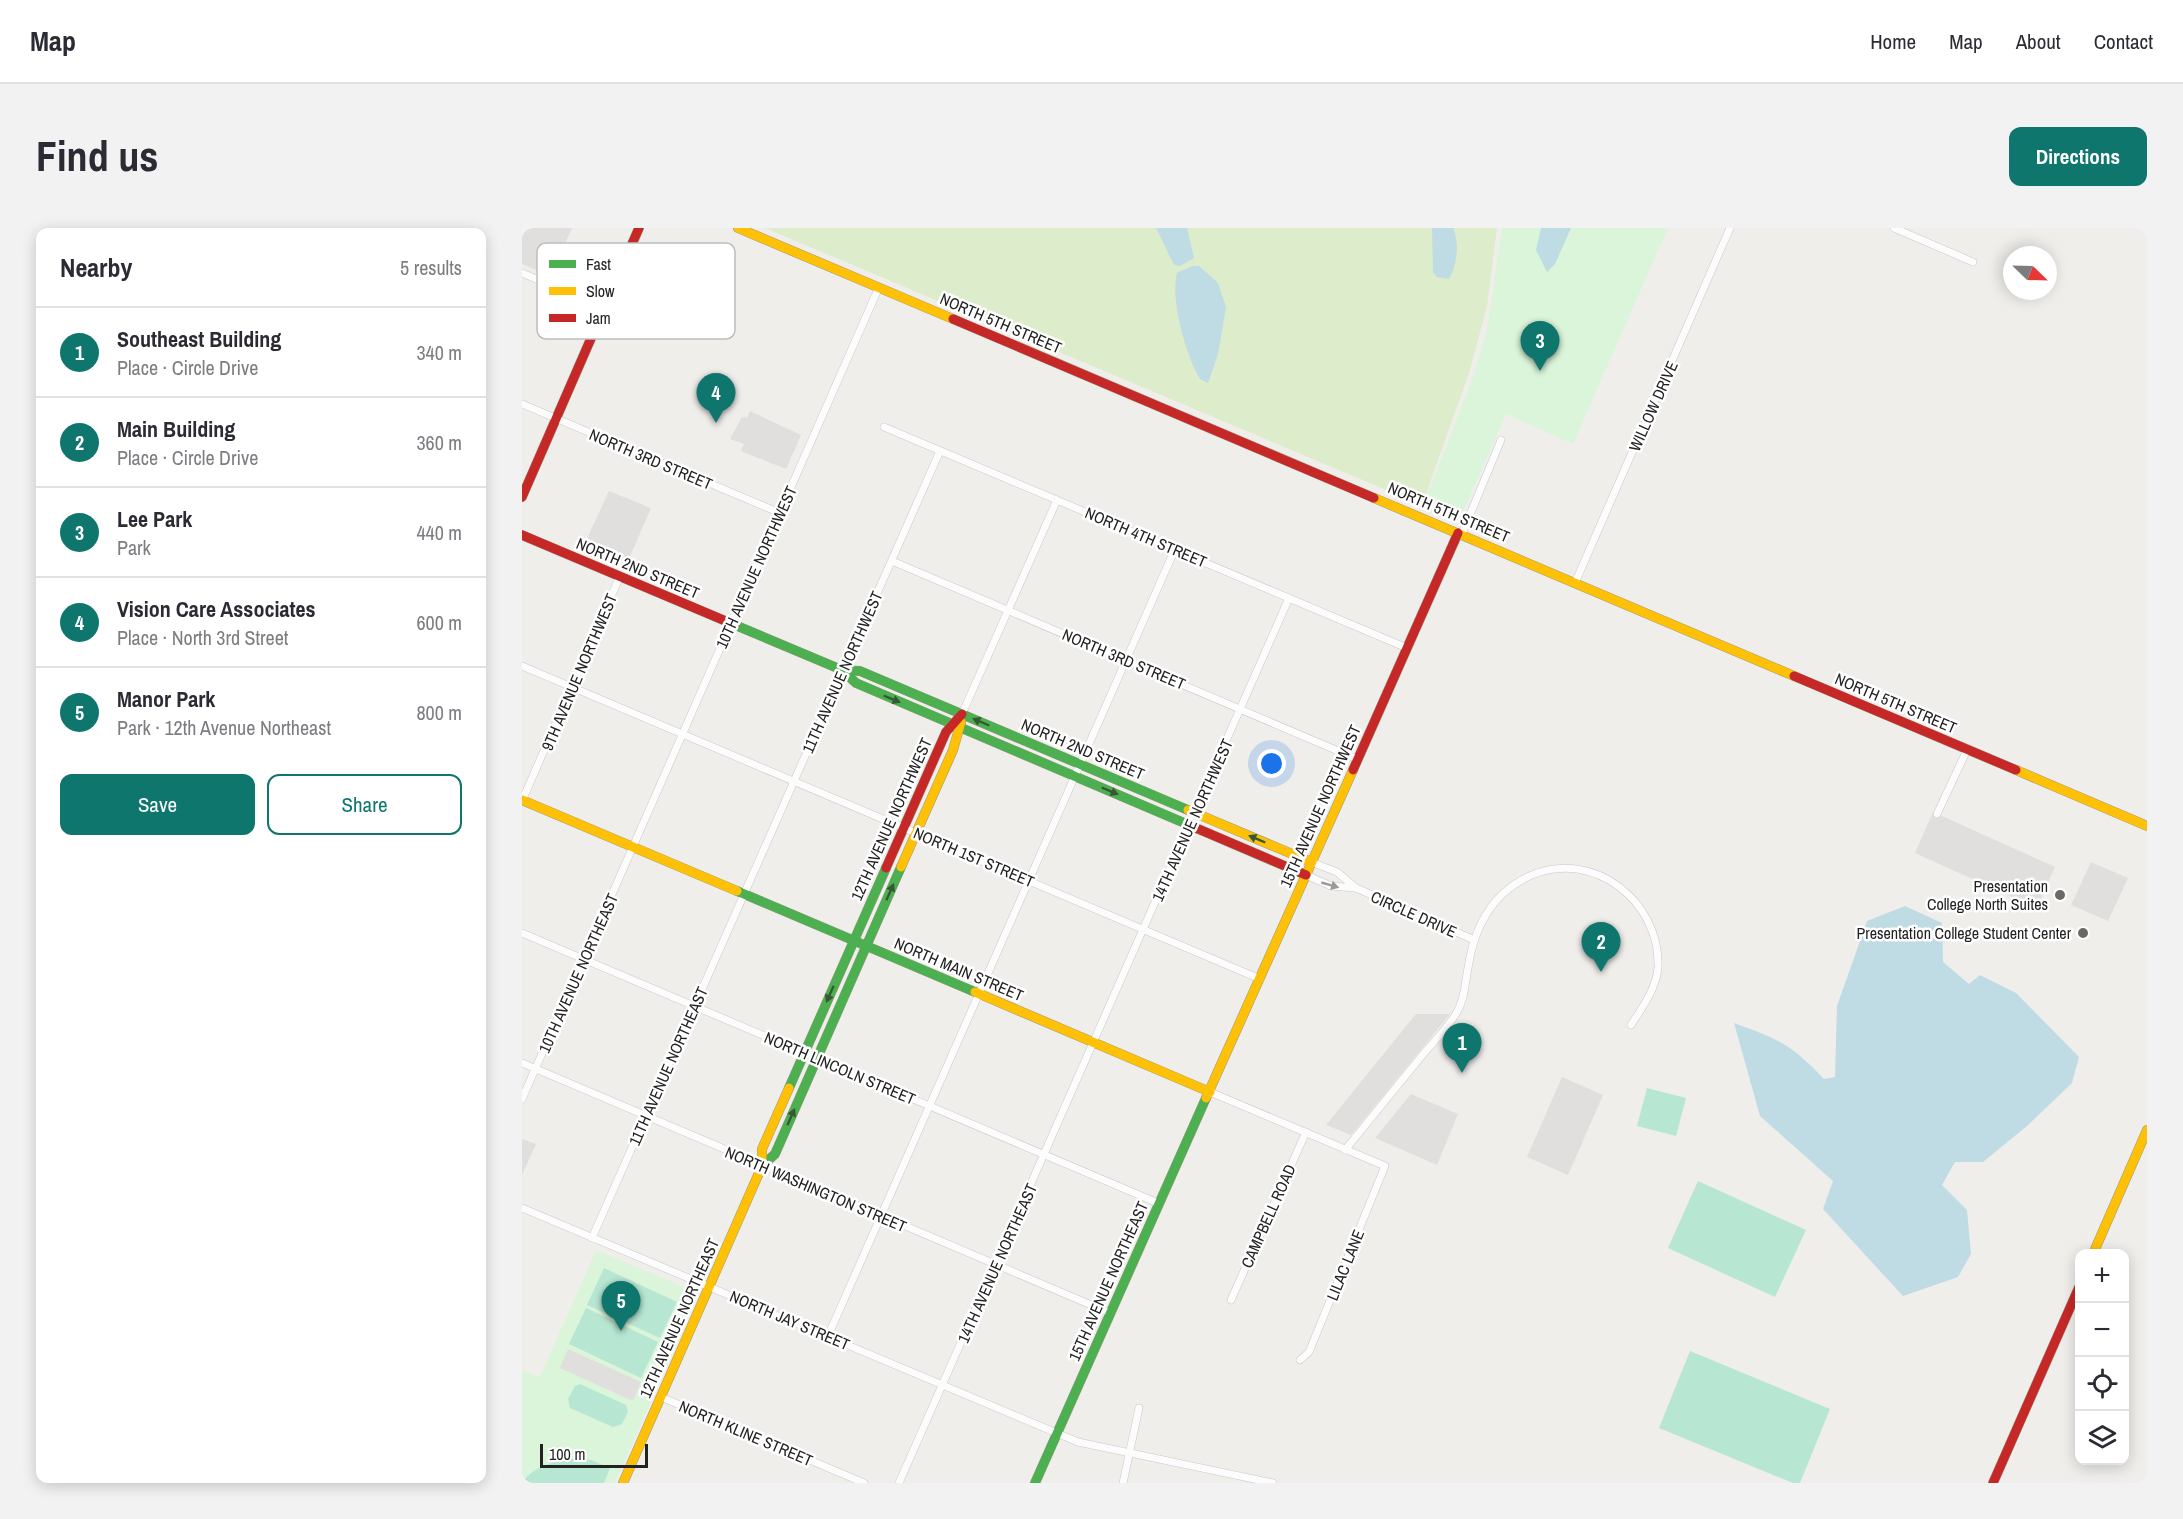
<!DOCTYPE html>
<meta charset="utf-8">
<style>
:root{--surface:#fff;--page:#f2f2f3;--text:#2b2b33;--muted:#7c7c81;--line:#e1e1e2;--accent:#0f766e}
body{margin:0;font-family:"Archivo Narrow",sans-serif;background:var(--page);color:var(--text)}
.controls{position:absolute;right:18px;bottom:18px;display:grid;overflow:hidden;border-radius:12px;box-shadow:0 3px 15px #0003}
.controls button{width:54px;height:54px;display:grid;place-items:center;padding:0;border:0;border-bottom:2px solid var(--line);background:var(--surface);color:var(--text);font:30px sans-serif}
.compass{position:absolute;left:1481px;top:18px;width:54px;height:54px;border-radius:50%;background:var(--surface);box-shadow:0 3px 15px #0003;rotate:113deg}
.scale{position:absolute;left:18px;bottom:15px;width:108px;box-sizing:border-box;padding-left:6px;border:3px solid #222;border-top:0;font-size:16px;line-height:21px;white-space:nowrap;color:#222;-webkit-text-stroke:4px #fff;paint-order:stroke}
.you{position:absolute;left:750px;top:536px;width:21px;height:21px;margin:-15px;border:4px solid #fff;border-radius:50%;background:#1a73e8;box-shadow:0 0 0 9px #1a73e833}
.badge{display:grid;place-items:center;width:39px;height:39px;border-radius:50%;background:var(--accent);color:#fff;font-size:20px;font-weight:700}
.pin{position:absolute;translate:-50% -50px;filter:drop-shadow(0 2px 3px #0008)}
.pin::after{content:'';position:absolute;top:32px;width:21px;height:18px;background:inherit;clip-path:polygon(0 0,100% 0,50% 100%)}
.list{margin:0;padding:0;list-style:none}
h2{display:flex;justify-content:space-between;align-items:center;height:78px;margin:0;padding:0 24px;font-size:26px}
h2 small{font-size:20px;font-weight:400;color:var(--muted)}
.list li{display:grid;grid-template-columns:39px 1fr auto;gap:18px;align-items:center;box-sizing:border-box;height:90px;padding:0 24px;border-top:2px solid var(--line)}
.list b{display:block;font-size:22px;white-space:nowrap}
.list p{margin:0;font-size:20px;white-space:nowrap;color:var(--muted)}
.list em{font-size:20px;font-style:normal;color:var(--muted)}
.actions{display:flex;gap:12px;padding:18px 24px}
.actions a{flex:1;padding:14px 0;border:2px solid var(--accent);border-radius:12px;text-align:center;font-size:21px;color:var(--accent)}
.actions .main{background:var(--accent);color:#fff}
.icon{flex:none;width:33px;height:33px;fill:none;stroke:currentColor;stroke-width:2;stroke-linecap:round;stroke-linejoin:round}
.map{position:relative;flex:none;width:1625px;height:1255px;overflow:hidden;border-radius:12px}
header{display:flex;align-items:center;gap:36px;box-sizing:border-box;height:84px;padding:0 30px;background:var(--surface);border-bottom:2px solid var(--line)}
header strong{font-size:28px}
nav{display:flex;gap:33px;margin-inline-start:auto;font-size:21px}
.intro{display:flex;align-items:center;justify-content:space-between;box-sizing:border-box;height:144px;padding:0 36px}
h1{margin:0;font-size:42px}
.button{padding:15px 27px;border-radius:12px;background:var(--accent);color:#fff;font-size:21px;font-weight:700}
main{display:flex;gap:36px;padding:0 36px}
aside{flex:1;background:var(--surface);border-radius:12px;box-shadow:0 3px 15px #0003}
.map>svg:first-child{display:block}
</style>
<header>
<strong>Map</strong>
<nav><a>Home</a><a>Map</a><a>About</a><a>Contact</a></nav>
</header>
<div class="intro"><h1>Find us</h1><a class="button">Directions</a></div>
<main>
<aside>
<h2>Nearby<small>5 results</small></h2>
<ul class="list">
<li><span class="badge">1</span><div><b>Southeast Building</b><p>Place · Circle Drive</p></div><em>340 m</em></li>
<li><span class="badge">2</span><div><b>Main Building</b><p>Place · Circle Drive</p></div><em>360 m</em></li>
<li><span class="badge">3</span><div><b>Lee Park</b><p>Park</p></div><em>440 m</em></li>
<li><span class="badge">4</span><div><b>Vision Care Associates</b><p>Place · North 3rd Street</p></div><em>600 m</em></li>
<li><span class="badge">5</span><div><b>Manor Park</b><p>Park · 12th Avenue Northeast</p></div><em>800 m</em></li>
</ul>
<div class="actions"><a class="main">Save</a><a>Share</a></div>
</aside>
<div class="map">
<svg width="1625" height="1255" viewBox="0 0 1625 1255">
<rect width="100%" height="100%" fill="#f0eeeb"/>
<polygon fill="#ddeccb" points="243,0 975,0 965,79 947,145 900,277"/>
<g fill="#daf5da">
<polygon points="980,0 1146,0 1051,216 984,186 939,288 903,273 951,149 965,102"/>
<polygon points="74,1022 177,1065 93,1255 0,1255 0,1142 18,1149"/>
</g>
<g fill="#b7e6d2">
<polygon points="1125,860 1164,870 1154,908 1115,898"/>
<polygon points="1176,953 1284,1002 1253,1069 1146,1020"/>
<polygon points="82,1040 155,1074 138,1110 65,1077"/>
<polygon points="64,1080 136,1114 119,1150 47,1116"/>
<polygon points="1168,1123 1308,1181 1278,1255 1271,1255 1137,1200"/>
<polygon points="58,1156 104,1177 106,1184 100,1196 91,1199 48,1180 46,1171 53,1158"/>
<path d="M 45,1230 L 69,1232 L 88,1240 L 82,1255 L 0,1255 C 10,1240 28,1235 45,1230 Z"/>
</g>
<g fill="#e0dfde">
<polygon points="0,0 50,0 29,48 0,36"/>
<polygon points="228,183 279,207 264,241 219,223 222,216 208,211 220,189 225,190"/>
<polygon points="87,263 129,280 106,333 62,317"/>
<polygon points="1411,584 1533,639 1515,680 1393,625"/>
<polygon points="1569,634 1606,650 1586,693 1549,677"/>
<polygon points="894,786 928,786 829,907 804,897"/>
<polygon points="1040,849 1081,867 1046,947 1005,929"/>
<polygon points="889,866 936,886 915,937 853,910"/>
<polygon points="0,911 14,916 0,947"/>
<polygon points="46,1121 119,1154 111,1173 38,1140"/>
</g>
<g fill="#bfdbe3">
<polygon points="634,0 665,0 672,30 658,38 652,37"/>
<path d="M 910,0 L 931,0 C 938,16 935,36 927,51 L 915,49 L 911,44 Z"/>
<polygon points="1019,0 1049,0 1033,36 1025,44 1014,22"/>
<path d="M 670,38 L 677,38 L 696,55 L 704,79 L 696,126 L 686,155 L 678,151 C 664,128 648,72 655,45 Z"/>
<path d="M 1383,678 L 1420,695 L 1421,734 L 1447,756 L 1458,747 L 1494,765 L 1557,829 L 1550,855 L 1505,898 L 1461,934 L 1433,934 L 1420,957 L 1445,982 L 1449,1026 L 1436,1049 L 1381,1068 L 1301,981 L 1311,953 L 1238,888 L 1212,795 C 1256,811 1269,816 1302,851 L 1313,849 L 1315,778 L 1345,693 Z"/>
</g>
<g fill="none" stroke-linecap="round" stroke-linejoin="round">
<defs>
<g id="street">
<polyline points="1372,0 1451,34"/>
<polyline points="0,45 82,80"/>
<polyline points="0,176 258,285"/>
<polyline points="362,199 885,420"/>
<polyline points="940,306 979,212"/>
<polyline points="370,333 835,531"/>
<polyline points="1053,355 1208,0"/>
<polyline points="0,438 738,751"/>
<polyline points="440,486 535,272"/>
<polyline points="0,573 98,348"/>
<polyline points="1415,586 1445,522"/>
<polyline points="789,634 815,644 834,660 950,711"/>
<polyline points="784,647 809,658 834,660"/>
<polyline points="0,705 636,975"/>
<polyline points="0,835 588,1085"/>
<polyline points="688,864 863,938 787,1124 778,1132"/>
<polyline points="0,871 357,59"/>
<path d="M 823,922 C 848,891 873,861 898,830 C 910,815 926,800 935,784 C 943,771 943,754 946,740 C 952,700 970,664 1010,647 C 1072,621 1139,674 1136,740 C 1134,761 1120,780 1109,797"/>
<polyline points="0,980 556,1214 751,1255"/>
<polyline points="70,1010 418,223"/>
<polyline points="709,1072 784,904"/>
<polyline points="306,1108 653,321"/>
<polyline points="139,1169 342,1255"/>
<polyline points="377,1255 767,370"/>
<polyline points="601,1255 617,1180"/>
</g>
<g id="fast">
<polyline points="213,397 320,442 334,455 667,597"/>
<polyline points="320,442 338,443 666,582"/>
<polyline points="215,663 453,764"/>
<polyline points="267,860 364,640"/>
<polyline points="240,938 253,926 379,639"/>
<polyline points="513,1255 684,870"/>
</g>
<g id="slow">
<polyline points="216,0 431,91"/>
<polyline points="852,270 1272,448"/>
<polyline points="1494,542 1625,598"/>
<polyline points="0,572 215,663"/>
<polyline points="666,582 789,634"/>
<polyline points="379,639 431,522 439,494"/>
<polyline points="453,764 688,864"/>
<polyline points="684,870 831,542"/>
<polyline points="1571,1026 1625,902"/>
<polyline points="101,1255 240,938 240,921 267,860"/>
</g>
<g id="jam">
<polyline points="431,91 852,270"/>
<polyline points="0,269 117,0"/>
<polyline points="0,307 213,397"/>
<polyline points="1272,448 1494,542"/>
<polyline points="831,542 936,305"/>
<polyline points="667,597 784,647"/>
<polyline points="364,640 424,504 440,486"/>
<polyline points="1471,1255 1558,1057"/>
</g>
</defs>
<use href="#street" stroke="#c9c8c7" stroke-width="8"/>
<use href="#fast" stroke="#999a82" stroke-width="10"/>
<use href="#slow" stroke="#999a82" stroke-width="10"/>
<use href="#jam" stroke="#999a82" stroke-width="10"/>
<use href="#street" stroke="#fdfcfc" stroke-width="7"/>
<use href="#fast" stroke="#4caf50" stroke-width="9"/>
<use href="#slow" stroke="#ffc107" stroke-width="9"/>
<use href="#jam" stroke="#c62828" stroke-width="9"/>
</g>
<defs><path id="oneway-solid" d="M-6-.8H1V-3.2L6.5 0L1 3.2V.8H-6Z" transform="scale(1.5)"/></defs>
<g fill="#335a34">
<use href="#oneway-solid" transform="translate(370 471) rotate(23)"/>
<use href="#oneway-solid" transform="translate(459 494) rotate(-157)"/>
<use href="#oneway-solid" transform="translate(588 563) rotate(23)"/>
<use href="#oneway-solid" transform="translate(735 611) rotate(-157)"/>
<use href="#oneway-solid" transform="translate(368 664) rotate(-66)"/>
<use href="#oneway-solid" transform="translate(308 766) rotate(114)"/>
<use href="#oneway-solid" transform="translate(269 889) rotate(-66)"/>
</g>
<use fill="#9a9a9a" href="#oneway-solid" transform="translate(808 657) rotate(16)"/>
<g fill="#6a6968" stroke="#fff" stroke-width="2">
<circle cx="1538" cy="667" r="6"/>
<circle cx="1561" cy="705" r="6"/>
</g>
<g text-anchor="middle" stroke-width="5" stroke-linejoin="round" paint-order="stroke">
<g font-size="16" fill="#222" stroke="#fff">
<text transform="translate(479 95) rotate(23)" y="6">NORTH 5TH STREET</text>
<text transform="translate(1131 178) rotate(-66)" y="6">WILLOW DRIVE</text>
<text transform="translate(129 231) rotate(23)" y="6">NORTH 3RD STREET</text>
<text transform="translate(927 284) rotate(23)" y="6">NORTH 5TH STREET</text>
<text transform="translate(624 309) rotate(23)" y="6">NORTH 4TH STREET</text>
<text transform="translate(234 339) rotate(-66)" y="6">10TH AVENUE NORTHWEST</text>
<text transform="translate(116 340) rotate(23)" y="6">NORTH 2ND STREET</text>
<text transform="translate(602 431) rotate(23)" y="6">NORTH 3RD STREET</text>
<text transform="translate(57 444) rotate(-67)" y="6">9TH AVENUE NORTHWEST</text>
<text transform="translate(320 444) rotate(-66)" y="6">11TH AVENUE NORTHWEST</text>
<text transform="translate(1374 475) rotate(23)" y="6">NORTH 5TH STREET</text>
<text transform="translate(561 521) rotate(23)" y="6">NORTH 2ND STREET</text>
<text transform="translate(798 578) rotate(-66)" y="6">15TH AVENUE NORTHWEST</text>
<text transform="translate(369 591) rotate(-66)" y="6">12TH AVENUE NORTHWEST</text>
<text transform="translate(670 592) rotate(-66)" y="6">14TH AVENUE NORTHWEST</text>
<text transform="translate(452 629) rotate(23)" y="6">NORTH 1ST STREET</text>
<text transform="translate(892 686) rotate(24)" y="6">CIRCLE DRIVE</text>
<text transform="translate(437 741) rotate(23)" y="6">NORTH MAIN STREET</text>
<text transform="translate(56 745) rotate(-66)" y="6">10TH AVENUE NORTHEAST</text>
<text transform="translate(146 838) rotate(-66)" y="6">11TH AVENUE NORTHEAST</text>
<text transform="translate(318 840) rotate(23)" y="6">NORTH LINCOLN STREET</text>
<text transform="translate(294 961) rotate(23)" y="6">NORTH WASHINGTON STREET</text>
<text transform="translate(746 988) rotate(-66)" y="6">CAMPBELL ROAD</text>
<text transform="translate(475 1035) rotate(-66)" y="6">14TH AVENUE NORTHEAST</text>
<text transform="translate(823 1037) rotate(-68)" y="6">LILAC LANE</text>
<text transform="translate(586 1053) rotate(-66)" y="6">15TH AVENUE NORTHEAST</text>
<text transform="translate(157 1090) rotate(-66)" y="6">12TH AVENUE NORTHEAST</text>
<text transform="translate(268 1092) rotate(23)" y="6">NORTH JAY STREET</text>
<text transform="translate(224 1205) rotate(23)" y="6">NORTH KLINE STREET</text>
</g>
<g font-size="16" fill="#222" stroke="#fff" text-anchor="end">
<text x="1526" y="664">Presentation<tspan x="1526" dy="18">College North Suites</tspan></text>
<text x="1549" y="711">Presentation College Student Center</text>
</g>
</g>
<rect x="15" y="15" width="198" height="96" rx="9" fill="#fff" stroke="#bdbdbd" stroke-width="1.5"/>
<rect x="27" y="32" width="27" height="8" fill="#4caf50"/>
<rect x="27" y="59" width="27" height="8" fill="#ffc107"/>
<rect x="27" y="86" width="27" height="8" fill="#c62828"/>
<g font-size="16" fill="#222">
<text x="64" y="42">Fast</text>
<text x="64" y="69">Slow</text>
<text x="64" y="96">Jam</text>
</g>
</svg>
<div class="controls">
<button>+</button>
<button>−</button>
<button><svg class="icon" aria-label="locate" viewBox="0 0 24 24"><circle cx="12" cy="12" r="6"/><path d="M12 2v4M12 18v4M2 12h4M18 12h4"/></svg></button>
<button><svg class="icon" aria-label="layers" viewBox="0 0 24 24"><path d="M12 4l9 5-9 5-9-5zM3 14l9 5 9-5"/></svg></button>
</div>
<svg class="compass" viewBox="-18 -18 36 36"><path d="M0-13l5 13h-10z" fill="#e53935"/><path d="M0 13l5-13h-10z" fill="#7c7c81"/></svg>
<div class="scale">100 m</div>
<div class="you"></div>
<div class="pin badge" style="left:940px;top:845px">1</div>
<div class="pin badge" style="left:1079px;top:744px">2</div>
<div class="pin badge" style="left:1018px;top:143px">3</div>
<div class="pin badge" style="left:194px;top:195px">4</div>
<div class="pin badge" style="left:99px;top:1103px">5</div>
</div>
</main>
